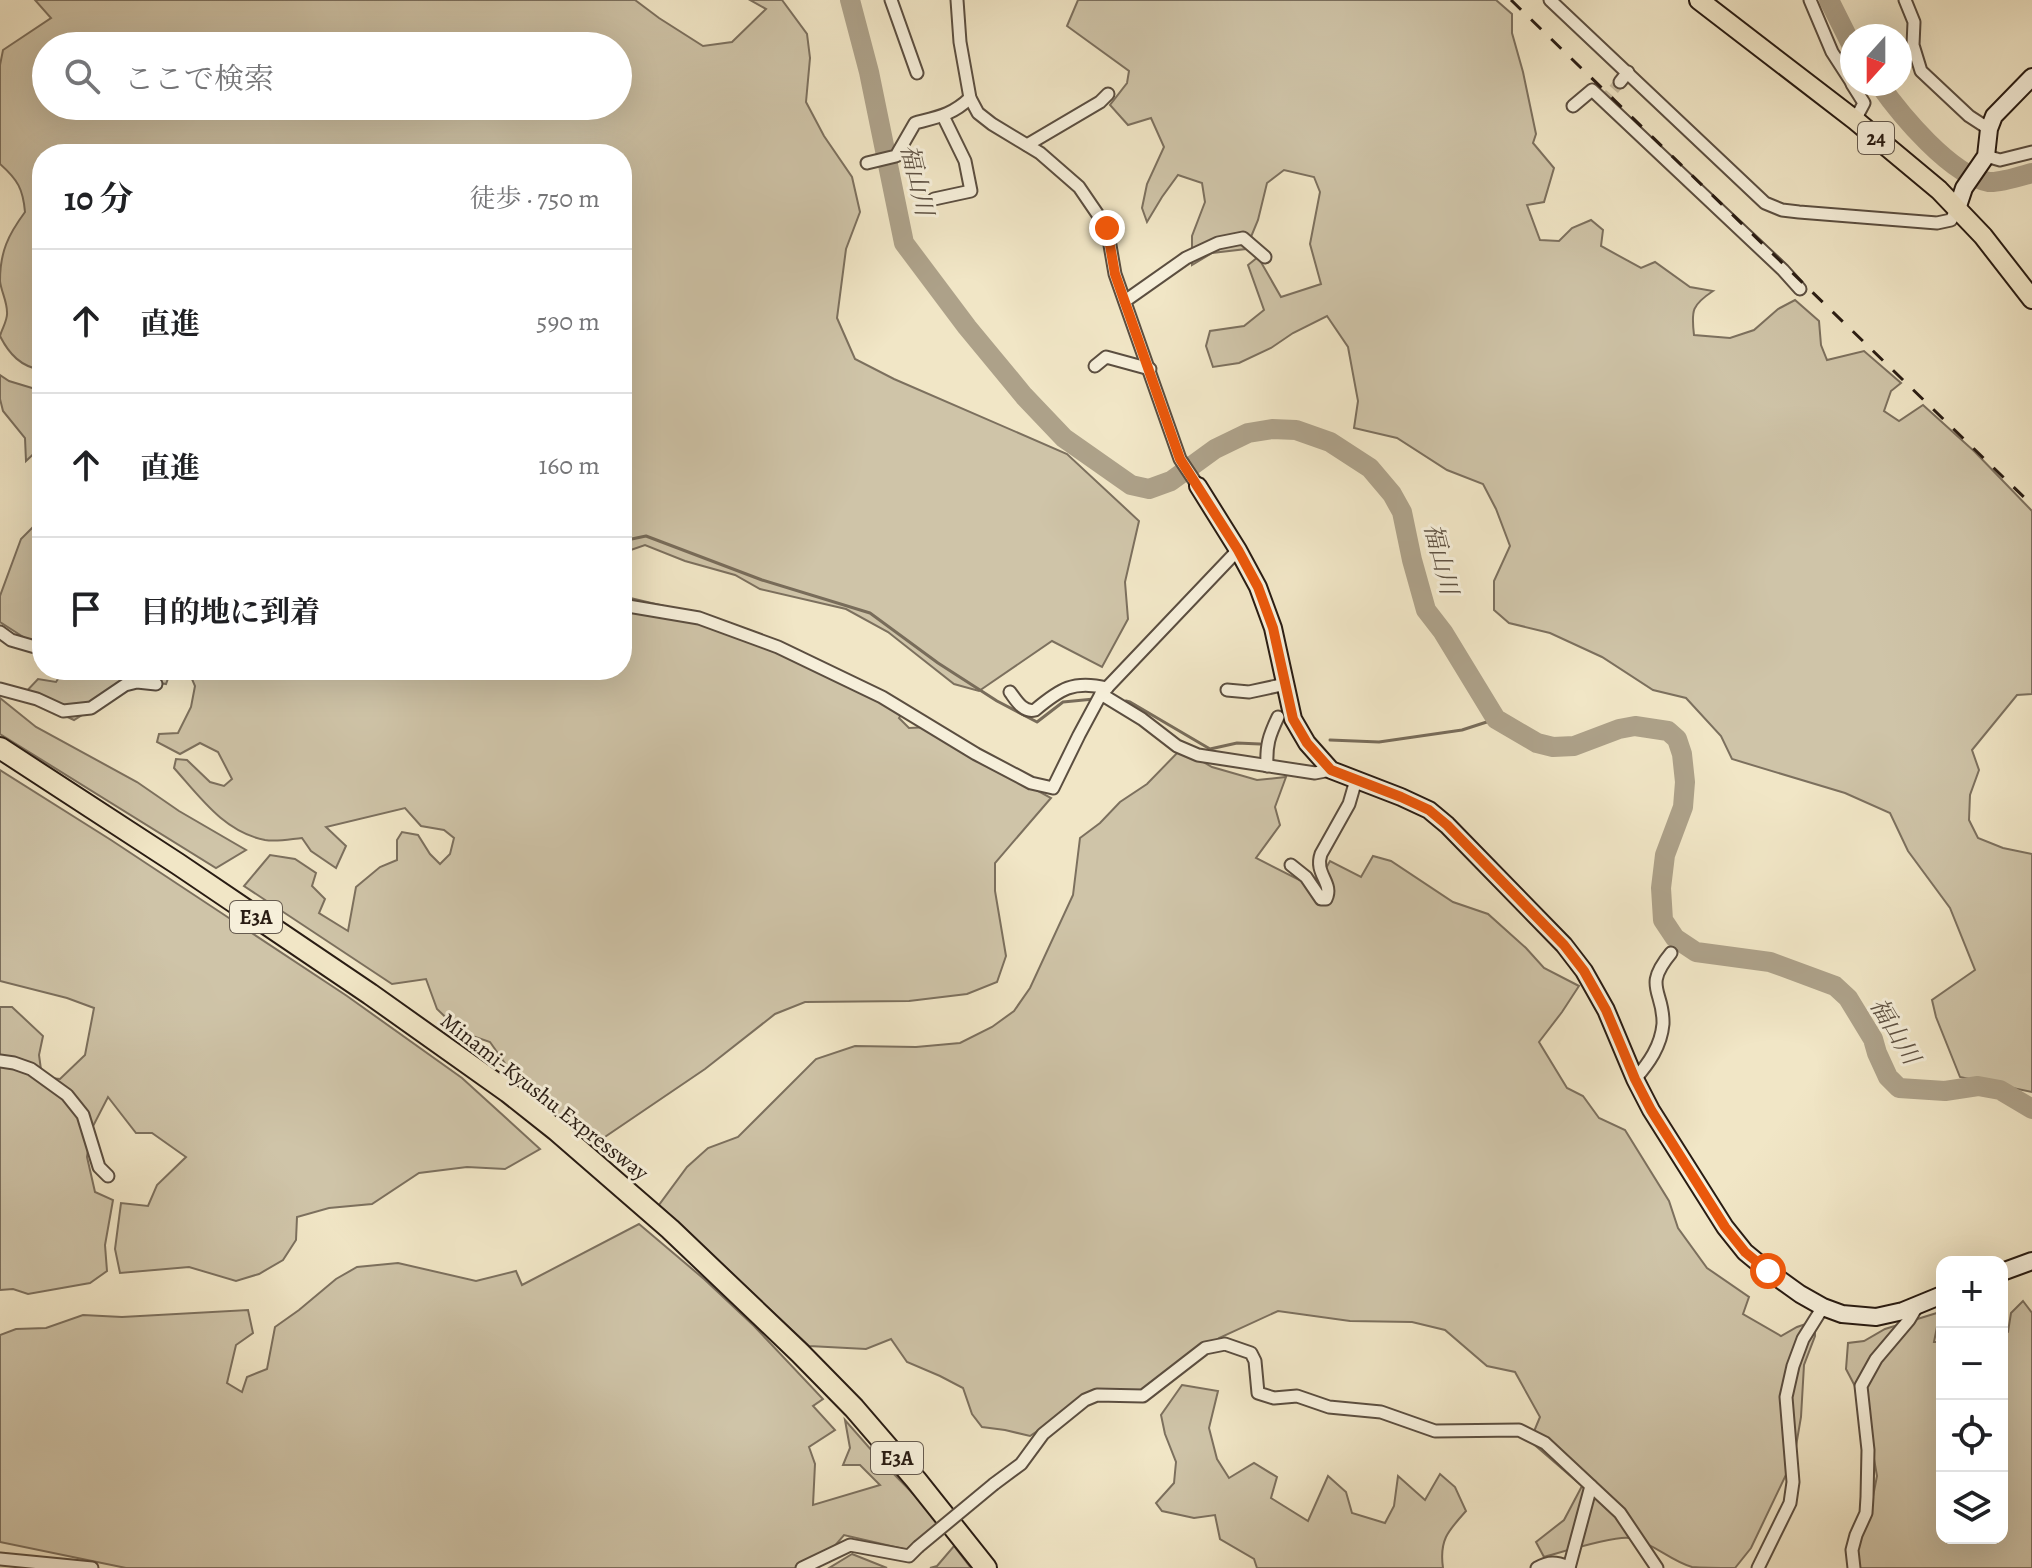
<!DOCTYPE html>
<html lang="ja">
<meta charset="utf-8">
<style>
:root{--surface:#fff;--page:#f6f6f6;--text:#202124;--muted:#757577;--line:#e0e0e0}
body{margin:0;font-family:Alegreya,"Noto Serif JP",serif;background:var(--page);color:var(--text)}
.controls{position:absolute;right:24px;bottom:24px;display:grid;overflow:hidden;border-radius:16px;box-shadow:0 8px 32px #0002}
.controls button{width:72px;height:72px;display:grid;place-items:center;padding:0;border:0;border-bottom:2px solid var(--line);background:var(--surface);color:var(--text);font:40px sans-serif}
.compass{position:absolute;left:1840px;top:24px;width:72px;height:72px;border-radius:50%;background:var(--surface);box-shadow:0 8px 32px #0002;rotate:201deg}
.stop{position:absolute;width:24px;height:24px;margin:-18px;border:6px solid #ea580c;border-radius:50%;background:#fff}
.stop.end{background:#ea580c;border-color:#fff;box-shadow:0 2px 8px #0008}
.list{margin:0;padding:0;list-style:none}
h2{display:flex;justify-content:space-between;align-items:center;height:104px;margin:0;padding:0 32px;font-size:34px}
h2 small{font-size:26px;font-weight:400;color:var(--muted)}
.list li{display:grid;grid-template-columns:52px 1fr auto;gap:24px;align-items:center;box-sizing:border-box;height:144px;padding:0 32px;border-top:2px solid var(--line)}
.list b{display:block;font-size:30px;white-space:nowrap}
.list em{font-size:26px;font-style:normal;color:var(--muted)}
.icon{flex:none;width:44px;height:44px;fill:none;stroke:currentColor;stroke-width:2;stroke-linecap:round;stroke-linejoin:round}
.map{position:relative;flex:none;width:2032px;height:1568px;overflow:hidden}
.search{position:absolute;background:var(--surface);box-shadow:0 8px 32px #0002;left:32px;top:32px;width:600px;height:88px;display:flex;align-items:center;gap:20px;box-sizing:border-box;padding:0 28px;border-radius:44px;color:var(--muted);font-size:30px}
.panel{position:absolute;background:var(--surface);box-shadow:0 8px 32px #0002;left:32px;top:144px;width:600px;height:536px;border-radius:32px}
.map>svg:first-child{display:block}
</style>
<div class="map">
<svg width="2032" height="1568" viewBox="0 0 2032 1568">
<rect width="100%" height="100%" fill="#f1e6c6"/>
<filter id="stains"><feTurbulence type="fractalNoise" baseFrequency=".0025" numOctaves="4"/><feColorMatrix values="0 0 0 0 .2 0 0 0 0 .09 0 0 0 0 .02 0 0 0 .5 -.17"/></filter>
<radialGradient id="worn" r=".72"><stop offset=".6" stop-color="#630" stop-opacity="0"/><stop offset="1" stop-color="#630" stop-opacity=".3"/></radialGradient>
<g fill="#cfc4a8" stroke="#7c705e" stroke-width="2" fill-rule="evenodd">
<path d="M 35,0 L 635,0 L 659,18 L 703,46 L 732,42 L 766,9 L 750,0 L 782,0 L 807,34 L 810,58 L 806,102 L 824,136 L 852,177 L 860,212 L 846,249 L 837,318 L 855,359 L 894,379 L 1067,454 L 1139,521 L 1125,582 L 1128,619 L 1102,667 L 1052,641 L 979,691 L 954,684 L 888,632 L 846,609 L 760,589 L 735,575 L 685,561 L 645,545 L 622,553 L 622,154 L 42,154 L 42,370 C 21,367 9,354 0,336 C 2,328 8,320 7,312 C 7,301 1,291 0,281 C 0,252 8,235 25,212 C 23,189 18,180 0,164 L 0,65 L 3,50 L 51,18 ZM 46,46 L 618,46 L 618,106 L 46,106 Z"/>
<path d="M 1078,0 L 1496,0 L 1512,14 L 1512,33 L 1523,72 L 1536,134 L 1533,143 L 1554,168 L 1544,202 L 1527,205 L 1540,240 L 1559,241 L 1572,228 L 1591,220 L 1603,230 L 1601,246 L 1641,268 L 1655,262 L 1690,287 L 1713,291 C 1692,305 1691,310 1694,335 L 1730,338 L 1754,330 L 1778,309 L 1795,300 L 1819,321 L 1821,345 L 1827,360 L 1864,351 L 1901,383 L 1891,391 L 1884,411 L 1899,421 L 1923,405 L 1975,452 L 2032,511 L 2032,694 L 2017,695 L 1972,750 L 1979,770 L 1970,795 L 1969,820 L 1978,838 L 2003,848 L 2032,854 L 2032,1092 L 1960,1077 L 1936,1017 L 1932,1000 L 1975,970 L 1950,908 L 1908,851 L 1890,813 L 1845,793 L 1732,759 L 1721,736 L 1686,698 L 1653,690 L 1602,657 L 1550,633 L 1509,623 L 1494,610 L 1494,581 L 1510,546 L 1496,509 L 1483,484 L 1447,470 L 1397,438 L 1354,428 L 1358,401 L 1348,347 L 1327,316 L 1293,333 L 1271,348 L 1239,363 L 1213,367 L 1206,346 L 1210,331 L 1244,326 L 1264,310 L 1248,265 L 1258,257 L 1281,297 L 1321,284 L 1310,244 L 1320,192 L 1314,177 L 1284,170 L 1267,183 L 1258,220 L 1246,249 L 1212,253 L 1192,265 L 1192,236 L 1205,202 L 1202,183 L 1178,175 L 1162,197 L 1147,222 L 1142,208 L 1147,184 L 1164,147 L 1151,118 L 1128,125 L 1110,105 L 1127,83 L 1129,71 L 1067,26 Z"/>
<polygon points="0,375 9,381 42,391 42,446 26,461 25,438 3,411 0,399"/>
<polygon points="42,518 42,649 0,622 0,596 21,539"/>
<path d="M 622,596 L 664,606 L 784,645 L 906,707 L 899,718 L 909,728 L 931,727 L 987,763 L 1051,798 L 995,863 L 995,891 L 1006,956 L 997,982 L 967,994 L 909,1001 L 805,1002 L 775,1014 L 705,1069 L 590,1147 L 516,1079 L 490,1042 L 461,1032 L 437,1009 L 426,979 L 392,984 L 244,886 L 270,855 L 295,859 L 316,873 L 312,886 L 325,899 L 319,913 L 348,931 L 356,887 L 380,867 L 397,860 L 397,840 L 402,832 L 418,835 L 430,854 L 440,864 L 450,854 L 454,838 L 444,830 L 421,826 L 405,808 L 326,827 L 346,846 L 336,868 L 311,851 L 302,838 C 291,839 277,842 265,840 C 224,832 200,797 174,768 L 176,759 L 187,760 L 210,782 L 224,786 L 232,779 L 218,752 L 200,743 L 180,754 L 157,742 L 159,734 L 178,733 L 191,707 L 195,686 L 189,672 L 177,670 L 435,670 L 437,672 L 438,670 L 622,670 Z"/>
<polygon points="64,670 171,670 166,684 139,679 74,720 22,696 38,679 56,682"/>
<polygon points="0,698 36,727 137,782 179,811 246,850 216,868 0,734"/>
<path d="M 1181,749 L 1212,767 L 1257,780 L 1286,777 L 1275,807 L 1280,825 L 1256,858 L 1315,888 L 1330,861 L 1361,877 L 1373,856 L 1391,861 L 1453,902 L 1488,914 L 1526,948 L 1544,968 L 1579,986 L 1562,1012 L 1539,1042 L 1567,1088 L 1583,1096 L 1599,1118 L 1625,1130 L 1669,1201 L 1678,1228 L 1707,1268 L 1749,1297 L 1743,1314 L 1781,1336 L 1797,1327 L 1815,1321 L 1815,1336 L 1804,1365 L 1801,1417 L 1794,1458 L 1751,1548 L 1735,1568 C 1721,1568 1705,1568 1692,1567 C 1670,1561 1653,1542 1629,1538 C 1613,1536 1562,1552 1544,1557 L 1536,1542 L 1564,1520 L 1582,1486 L 1530,1441 L 1540,1417 L 1515,1372 L 1487,1366 L 1445,1330 L 1412,1322 L 1350,1321 L 1278,1311 L 1219,1338 L 1152,1397 L 1110,1395 L 1066,1412 L 1030,1436 L 1005,1430 L 982,1427 L 972,1414 L 963,1388 L 940,1376 L 907,1362 L 891,1339 L 866,1349 L 809,1346 L 659,1205 L 687,1167 L 708,1148 L 738,1137 L 816,1059 L 855,1046 L 916,1047 L 960,1043 L 992,1027 L 1014,1011 L 1030,988 L 1073,895 L 1080,838 L 1100,823 L 1120,802 L 1147,784 Z"/>
<polygon points="0,770 111,840 347,996 462,1078 540,1149 505,1169 467,1167 419,1173 372,1204 329,1208 297,1217 296,1240 283,1260 259,1274 236,1281 189,1267 120,1273 115,1249 121,1203 148,1206 157,1185 186,1157 152,1133 136,1133 108,1097 91,1130 87,1157 95,1192 113,1200 105,1245 107,1271 90,1283 28,1294 13,1289 0,1290 0,1007 12,1007 43,1036 39,1055 42,1077 60,1079 85,1055 94,1008 67,998 0,981"/>
<polygon points="639,1224 704,1279 754,1326 823,1399 813,1406 835,1430 809,1447 815,1464 813,1505 880,1485 860,1465 843,1465 850,1448 845,1420 880,1460 941,1522 908,1550 844,1535 833,1548 799,1568 126,1568 0,1542 0,1335 16,1329 46,1328 83,1315 122,1317 248,1310 253,1333 236,1345 227,1383 242,1392 247,1377 267,1369 275,1327 299,1310 336,1279 357,1267 398,1263 476,1281 516,1271 522,1285"/>
<polygon points="2023,1301 2032,1313 2032,1568 1853,1568 1853,1560 1870,1512 1877,1476 1867,1419 1858,1392 1846,1369 1848,1343 1864,1341 1885,1329 1940,1312 1934,1342 1942,1342 1942,1538 2002,1538 2002,1333 2008,1332 2011,1313"/>
<path d="M 1182,1385 L 1218,1391 L 1209,1428 L 1217,1459 L 1229,1478 L 1254,1463 L 1277,1477 L 1271,1498 L 1308,1521 L 1328,1476 L 1346,1492 L 1352,1513 L 1385,1523 L 1394,1506 L 1398,1476 L 1425,1500 L 1440,1474 L 1455,1487 L 1466,1511 C 1448,1531 1439,1540 1443,1568 L 1257,1568 L 1254,1559 L 1220,1539 L 1215,1515 L 1194,1518 L 1162,1511 L 1156,1503 L 1174,1483 L 1176,1462 L 1165,1434 L 1161,1415 Z"/>
<polygon points="954,1546 971,1568 930,1568 937,1566"/>
<polygon points="852,1554 887,1568 829,1568"/>
</g>
<g fill="none" stroke-linecap="round" stroke-linejoin="round">
<g stroke="#786c5a" stroke-width="3">
<polyline points="622,541 646,536 762,580 870,613 938,663 997,701 1037,722 1063,702 1094,699"/>
<polyline points="1126,701 1130,702 1210,749 1237,743 1260,744"/>
<polyline points="1330,740 1379,742 1462,730 1496,719"/>
</g>
<g stroke="#ada189" stroke-width="20">
<polyline points="850,0 869,72 904,243 967,327 1024,396 1064,438 1131,485 1149,489 1171,481 1215,449 1248,433 1272,429 1296,430 1330,442 1370,468 1392,494 1402,512 1412,560 1426,610 1443,632 1496,719 1537,743 1553,747 1574,746 1619,729 1635,726 1668,731 1677,739 1682,754 1685,782 1683,807 1665,855 1661,888 1663,920 1675,938 1696,952 1770,962 1835,986 1848,998 1873,1039 1877,1053 1888,1077 1899,1088 1945,1091 1978,1086 2000,1090 2032,1109"/>
<polyline points="1829,0 1852,46"/>
<path d="M 1879,84 C 1900,114 1951,176 1989,182 C 2000,183 2021,176 2032,173"/>
</g>
<polyline stroke="#c9bea2" stroke-width="11" stroke-dasharray="11 5.5" stroke-linecap="butt" points="1603,102 1620,82"/>
<defs>
<g id="street">
<polyline points="891,0 917,73"/>
<polyline points="957,0 960,42 970,98 978,113 992,124 1040,153 1079,187 1107,228 1115,274 1180,459 1198,486"/>
<polyline points="1550,0 1765,203 1782,210 1799,212 1937,223 1951,220 1957,209"/>
<polyline points="1810,0 1832,52 1852,83"/>
<polyline points="1905,0 1914,22 1913,45 1921,71 1969,116 1989,129"/>
<polyline points="1620,82 1628,72"/>
<polyline points="1852,84 1864,103 1855,120"/>
<polyline points="1573,106 1592,90 1783,270 1800,289"/>
<polyline points="1027,145 1100,102 1108,94"/>
<polyline points="1986,156 2000,160 2032,152"/>
<path d="M 867,163 L 896,156 L 915,123 C 938,117 952,115 970,98"/>
<polyline points="934,199 971,191 965,161 943,116"/>
<polyline points="1125,301 1186,258 1218,243 1243,238 1265,257"/>
<polyline points="1095,366 1106,357 1150,369"/>
<polyline points="622,605 699,618 778,647 882,697 976,754 1031,783 1053,788 1079,735 1101,694 1238,550"/>
<polyline points="0,632 11,640 42,649"/>
<polyline points="0,689 37,699 63,711 91,708 125,685 137,682 156,684"/>
<polyline points="1227,690 1249,692 1286,684"/>
<path d="M 1010,692 C 1016,700 1023,713 1035,710 C 1060,689 1073,680 1107,688"/>
<polyline points="1101,694 1142,719 1177,746 1198,755 1315,773 1331,770"/>
<path d="M 1267,766 C 1266,745 1269,736 1278,717"/>
<path d="M 1291,865 L 1306,877 L 1321,899 L 1326,899 C 1334,883 1314,874 1321,854 L 1349,804 L 1356,780"/>
<polyline points="0,1061 14,1063 31,1069 67,1095 83,1115 99,1167 108,1176"/>
<path d="M 1635,1079 C 1649,1063 1661,1046 1663,1024 C 1664,990 1642,988 1671,953"/>
<polyline points="994,1484 1021,1464 1043,1434 1085,1400 1097,1395 1143,1396 1205,1348 1225,1344 1251,1353 1255,1361 1258,1393 1274,1398 1297,1396 1329,1407 1381,1412 1435,1431 1519,1430 1545,1443 1620,1513 1657,1568"/>
<polyline points="0,1559 92,1568"/>
<polyline points="802,1568 850,1545 909,1556 918,1547"/>
<path d="M 1537,1568 C 1549,1561 1556,1562 1569,1567"/>
<polyline points="1569,1568 1591,1486"/>
<polyline points="1758,1568 1790,1503 1793,1482 1786,1397 1793,1366 1803,1339 1823,1307"/>
<polyline points="1854,1568 1852,1550 1856,1535 1866,1513 1867,1497 1868,1450 1861,1386 1876,1359 1909,1320 1918,1305"/>
</g>
<g id="secondary">
<polyline points="1957,209 1964,188 1986,156 1989,129 1994,116 2032,77"/>
<polyline points="1198,486 1238,550 1258,587 1273,628 1293,719 1307,743 1331,770 1401,797 1429,810 1447,825 1564,945 1584,971 1606,1010 1635,1079 1651,1110 1725,1227 1745,1252 1768,1271 1800,1294 1823,1307 1842,1314 1876,1317 1903,1311 1942,1295"/>
<polyline points="2002,1272 2032,1261"/>
</g>
<polyline id="primary" points="1699,0 1855,120 1939,190 1983,236 2032,299"/>
<polyline id="highway" points="0,748 178,864 370,994 508,1092 556,1130 670,1229 800,1353 854,1408 916,1480 986,1568"/>
</defs>
<use href="#street" stroke="#5b4e40" stroke-width="15"/>
<use href="#secondary" stroke="#291c13" stroke-width="20"/>
<use href="#primary" stroke="#291c13" stroke-width="22"/>
<use href="#highway" stroke="#291c13" stroke-width="24"/>
<use href="#street" stroke="#f6efda" stroke-width="11"/>
<use href="#secondary" stroke="#f6efda" stroke-width="16"/>
<use href="#primary" stroke="#f1e6c6" stroke-width="18"/>
<use href="#highway" stroke="#f1e6c6" stroke-width="20"/>
<polyline stroke="#291c13" stroke-width="3" stroke-dasharray="14 14" stroke-linecap="butt" points="1511,0 2032,505"/>
<defs>
<polyline id="street-bridge" points="918,1547 994,1484"/>
</defs>
<use href="#street-bridge" stroke="#5b4e40" stroke-width="15" stroke-linecap="butt"/>
<use href="#street-bridge" stroke="#f6efda" stroke-width="11"/>
</g>
<g fill="none" stroke-linecap="round" stroke-linejoin="round">
<polyline stroke="#ea580c" stroke-width="10" points="1107,228 1115,274 1180,459 1238,550 1258,587 1273,628 1293,719 1307,743 1331,770 1401,797 1429,810 1447,825 1564,945 1584,971 1606,1010 1635,1079 1651,1110 1725,1227 1745,1252 1768,1271"/>
</g>
<g text-anchor="middle" stroke-width="6" stroke-linejoin="round" paint-order="stroke">
<g fill="#f6efda" stroke="#665b4f" stroke-width="2">
<rect x="1858" y="122" width="36" height="32" rx="6"/>
<rect x="230" y="901" width="52" height="32" rx="6"/>
<rect x="871" y="1442" width="52" height="32" rx="6"/>
</g>
<g font-size="20" font-weight="bold" fill="#291c13">
<text x="1876" y="145">24</text>
<text x="256" y="924">E3A</text>
<text x="897" y="1465">E3A</text>
</g>
<g font-size="22" fill="#291c13" stroke="#f6efda">
<text transform="translate(545 1096) rotate(38)" y="8">Minami-Kyushu Expressway</text>
</g>
<g font-size="24" font-style="italic" fill="#5e5142" stroke="#f6efda">
<text transform="translate(917 180) rotate(77)" y="8">福山川</text>
<text transform="translate(1441 559) rotate(76)" y="8">福山川</text>
<text transform="translate(1895 1031) rotate(59)" y="8">福山川</text>
</g>
</g>
<rect width="100%" height="100%" filter="url(#stains)"/>
<rect width="100%" height="100%" fill="url(#worn)"/>
</svg>
<div class="controls">
<button>+</button>
<button>−</button>
<button><svg class="icon" aria-label="locate" viewBox="0 0 24 24"><circle cx="12" cy="12" r="6"/><path d="M12 2v4M12 18v4M2 12h4M18 12h4"/></svg></button>
<button><svg class="icon" aria-label="layers" viewBox="0 0 24 24"><path d="M12 4l9 5-9 5-9-5zM3 14l9 5 9-5"/></svg></button>
</div>
<svg class="compass" viewBox="-18 -18 36 36"><path d="M0-13l5 13h-10z" fill="#e53935"/><path d="M0 13l5-13h-10z" fill="#757577"/></svg>
<div class="stop" style="left:1768px;top:1271px"></div>
<div class="stop end" style="left:1107px;top:228px"></div>
<div class="search"><svg class="icon" aria-label="search" viewBox="0 0 24 24"><circle cx="10" cy="10" r="6"/><path d="M15 15l6 6"/></svg>ここで検索</div>
<section class="panel">
<h2>10 分<small>徒歩 · 750 m</small></h2>
<ul class="list">
<li><svg class="icon" aria-label="ahead" viewBox="0 0 24 24"><path d="M12 20V5M6 11l6-6 6 6"/></svg><div><b>直進</b></div><em>590 m</em></li>
<li><svg class="icon" aria-label="ahead" viewBox="0 0 24 24"><path d="M12 20V5M6 11l6-6 6 6"/></svg><div><b>直進</b></div><em>160 m</em></li>
<li><svg class="icon" aria-label="arrive" viewBox="0 0 24 24"><path d="M6 21V4h12l-3 4 3 4H6"/></svg><div><b>目的地に到着</b></div></li>
</ul>
</section>
</div>
